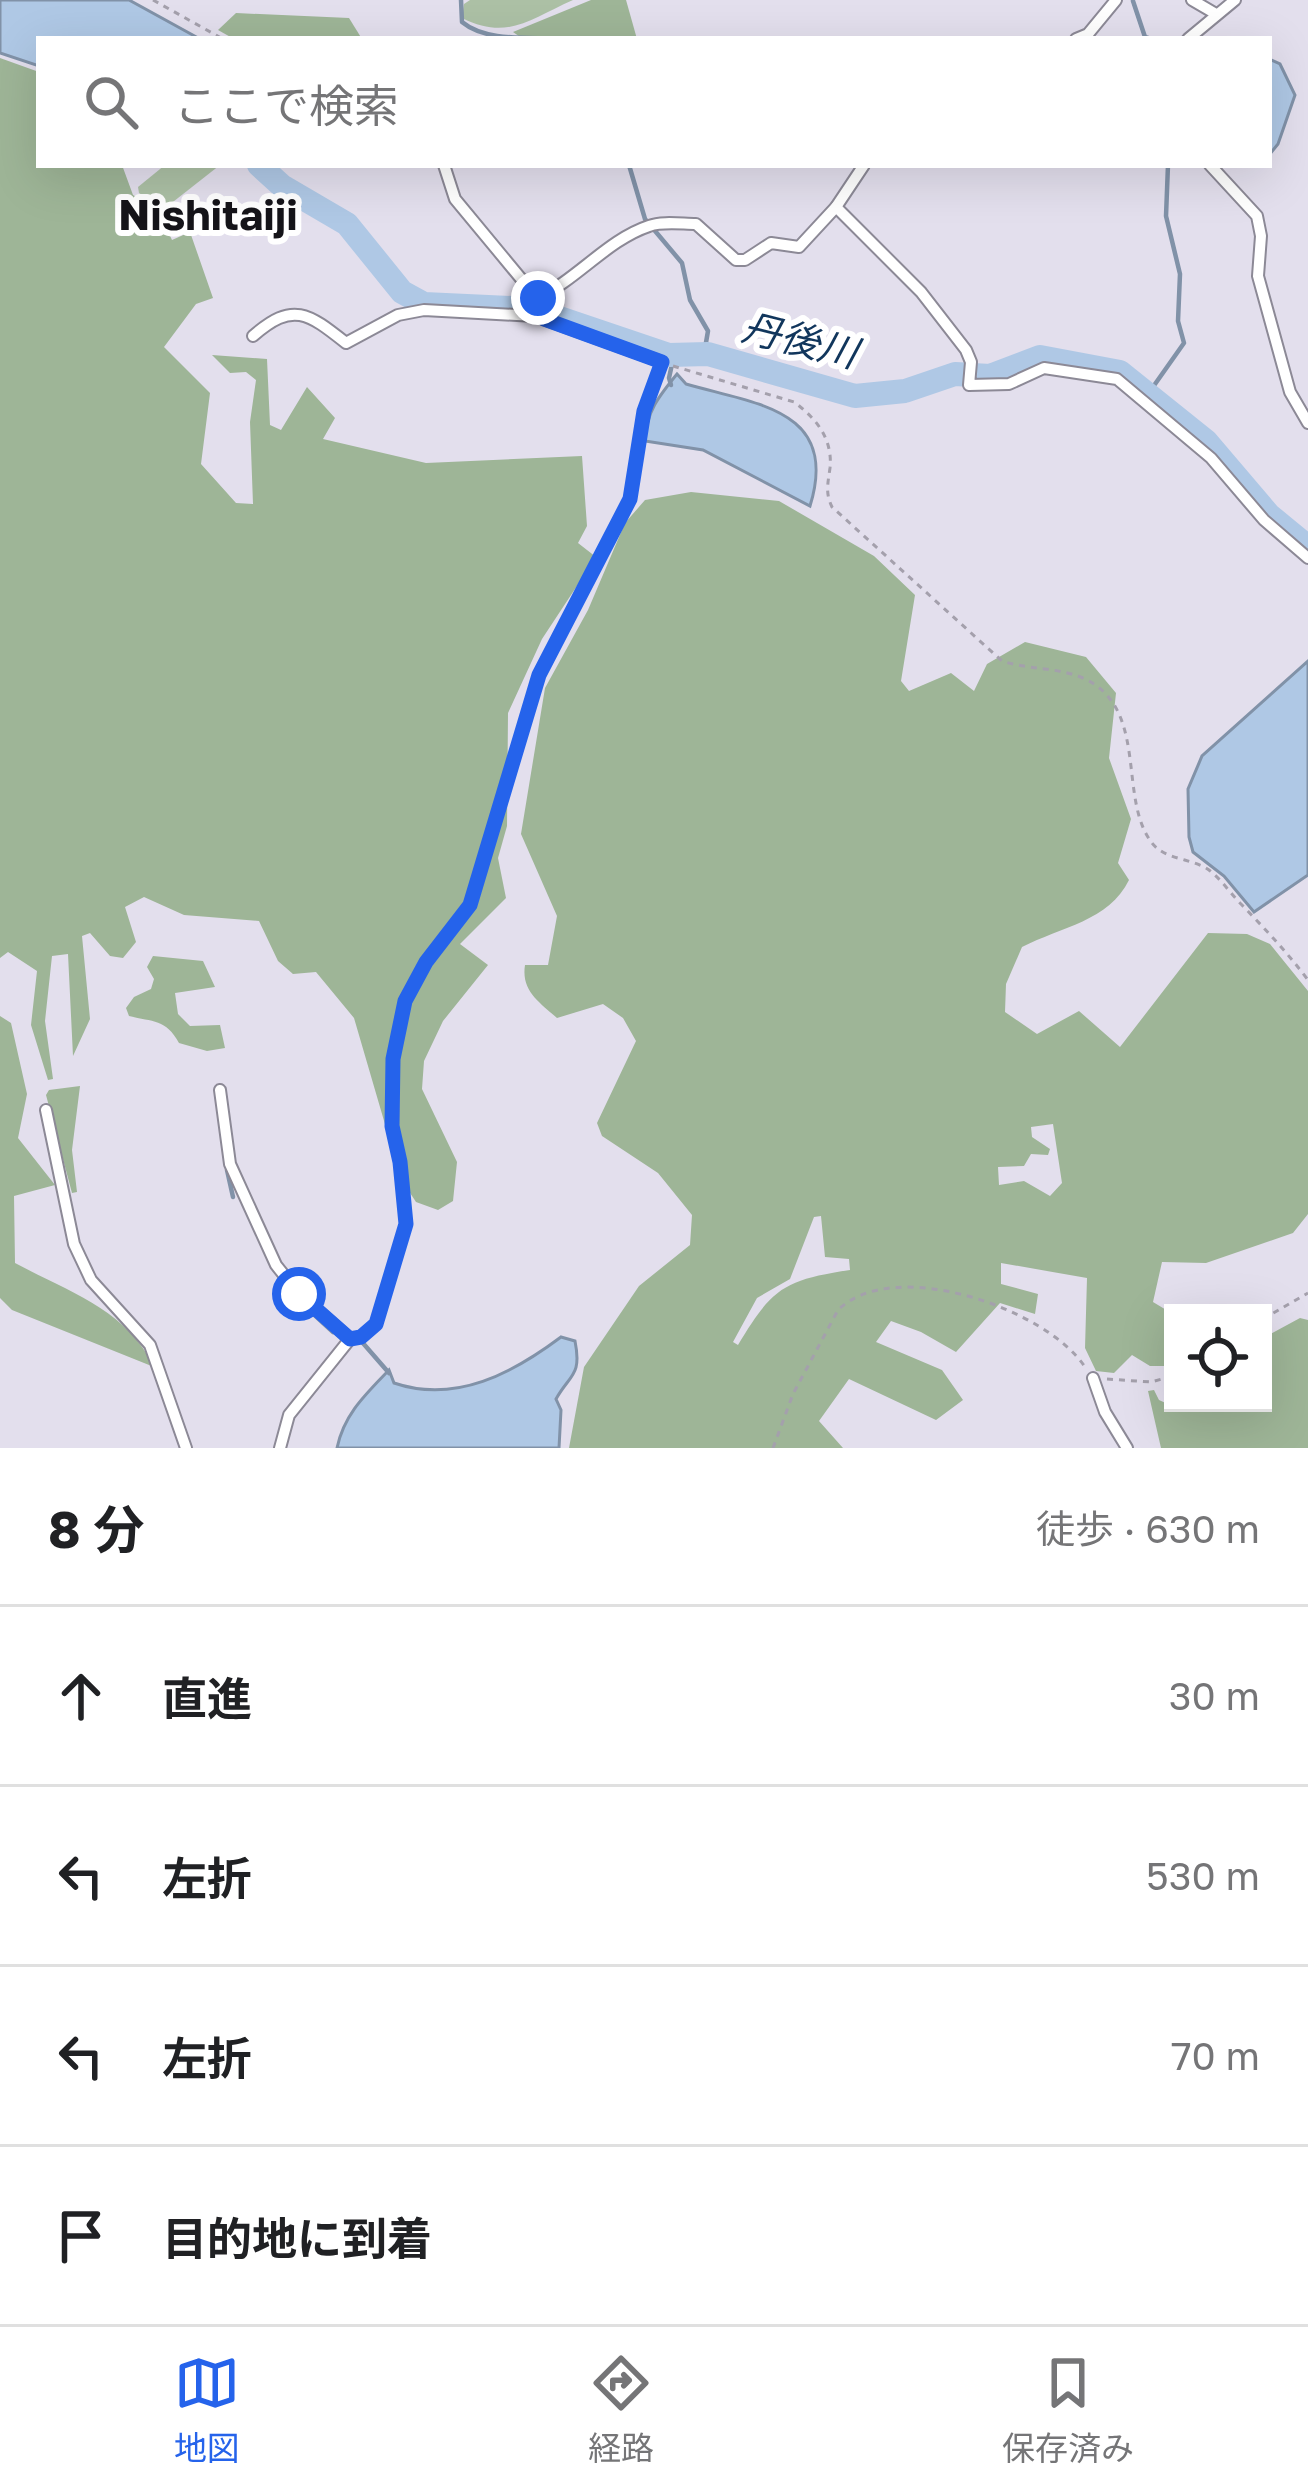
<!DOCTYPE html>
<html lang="ja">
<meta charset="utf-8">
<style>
:root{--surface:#fff;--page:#f2f2f2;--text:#202124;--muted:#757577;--line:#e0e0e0;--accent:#2563eb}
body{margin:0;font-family:"Golos Text","Noto Sans JP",sans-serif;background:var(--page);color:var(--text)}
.controls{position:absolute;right:36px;bottom:36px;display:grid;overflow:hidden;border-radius:0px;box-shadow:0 12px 48px #0002}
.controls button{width:108px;height:108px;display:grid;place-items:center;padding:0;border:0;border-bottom:3px solid var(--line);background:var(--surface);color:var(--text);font:60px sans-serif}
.stop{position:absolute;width:36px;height:36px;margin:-27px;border:9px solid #2563eb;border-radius:50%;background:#fff}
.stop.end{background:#2563eb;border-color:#fff;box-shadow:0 3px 12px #0008}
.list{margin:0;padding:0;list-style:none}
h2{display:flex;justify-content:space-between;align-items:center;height:156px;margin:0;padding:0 48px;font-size:51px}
h2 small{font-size:39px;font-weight:400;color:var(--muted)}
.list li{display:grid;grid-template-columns:78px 1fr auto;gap:36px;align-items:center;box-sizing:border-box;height:180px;padding:0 48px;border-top:3px solid var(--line)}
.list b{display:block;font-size:45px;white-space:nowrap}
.list em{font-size:39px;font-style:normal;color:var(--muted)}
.icon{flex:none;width:66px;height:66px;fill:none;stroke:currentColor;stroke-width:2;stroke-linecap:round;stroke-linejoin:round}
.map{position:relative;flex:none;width:1308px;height:1448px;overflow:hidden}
.search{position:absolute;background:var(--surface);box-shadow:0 12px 48px #0002;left:36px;right:36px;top:36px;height:132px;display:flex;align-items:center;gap:30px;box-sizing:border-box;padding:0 42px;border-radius:0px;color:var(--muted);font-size:45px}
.sheet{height:876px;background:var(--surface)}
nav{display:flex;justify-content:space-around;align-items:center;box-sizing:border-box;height:168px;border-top:3px solid var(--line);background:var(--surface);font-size:33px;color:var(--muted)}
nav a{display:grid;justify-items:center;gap:6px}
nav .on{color:var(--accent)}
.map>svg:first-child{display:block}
</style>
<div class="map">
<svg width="1308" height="1448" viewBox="0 0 1308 1448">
<rect width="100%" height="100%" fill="#e3dfed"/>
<g fill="#acc0a5">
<path d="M 470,0 L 573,0 C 530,19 508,41 462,18 L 464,4 Z"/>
<polygon points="165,165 220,165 164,209 139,193 138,187"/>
</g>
<g fill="#9eb597" fill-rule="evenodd">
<polygon points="591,0 626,0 637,39 523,39 513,32"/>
<polygon points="236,13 349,18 362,39 234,39 218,30"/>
<polygon points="0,58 39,72 39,165 122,165 133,195 158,210 172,240 190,232 213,298 196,304 164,347 210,393 201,464 236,503 253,504 250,422 256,380 246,372 230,373 212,355 267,359 270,425 281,430 307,387 335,418 323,439 426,463 582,456 587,526 578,543 596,557 542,639 508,713 507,826 498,858 506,898 460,944 488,965 443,1021 424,1061 422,1089 457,1162 453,1201 438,1210 416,1202 401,1179 354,1018 316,972 293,974 278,961 259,921 184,915 144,897 125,907 136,942 123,958 110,956 90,933 82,936 90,1019 73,1056 68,954 52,956 45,1021 53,1079 48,1080 31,1025 37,971 8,952 0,958"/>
<path d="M 691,492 L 779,501 L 874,556 L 915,595 L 901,681 L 909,691 L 951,673 L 974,691 L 987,664 L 1025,642 L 1086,657 L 1116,693 L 1109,758 L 1131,819 L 1118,863 L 1129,880 C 1109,921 1061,927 1022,947 L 1006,984 L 1005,1012 L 1037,1034 L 1079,1011 L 1120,1047 L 1208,933 L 1247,934 L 1270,944 L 1308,991 L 1308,1214 L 1293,1233 L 1206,1263 L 1162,1262 L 1153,1302 L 1173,1314 L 1173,1366 L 1150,1366 L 1132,1355 L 1114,1373 L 1096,1371 L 1085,1348 L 1087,1278 L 1001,1263 L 1001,1284 L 1038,1294 L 1035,1314 L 1000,1303 L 956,1352 L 921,1332 L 891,1321 L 876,1342 L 942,1370 L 963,1400 L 936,1420 L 849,1379 L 819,1421 L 843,1448 L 569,1448 L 584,1367 L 639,1286 L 690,1245 L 692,1215 L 658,1173 L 602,1136 L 597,1123 L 636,1041 L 623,1018 L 603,1004 L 557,1018 C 539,1002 521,991 525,965 L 548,965 L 557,916 L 521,834 L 545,688 L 588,610 L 625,523 L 645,500 ZM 1053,1124 L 1062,1183 L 1050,1196 L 1024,1181 L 999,1185 L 998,1167 L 1024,1166 L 1031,1154 L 1048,1155 L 1050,1149 L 1032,1137 L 1031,1127 ZM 821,1216 L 825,1257 L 849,1259 L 850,1270 C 784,1280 772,1288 738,1345 L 733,1342 L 757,1298 L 790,1279 L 814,1217 Z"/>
<path d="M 153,956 L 203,961 L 215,987 L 175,993 L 178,1014 L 190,1026 L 220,1025 L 225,1048 L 207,1051 L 179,1043 C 166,1019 153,1022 129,1016 L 126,1008 L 134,997 L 151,989 L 154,979 L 147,967 Z"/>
<path d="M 0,1016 L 11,1023 L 27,1094 L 18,1138 L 55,1185 L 14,1196 L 15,1263 C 69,1292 126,1309 154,1367 L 12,1310 L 0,1298 Z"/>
<polygon points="80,1086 72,1150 77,1192 72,1193 46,1095 49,1090"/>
<polygon points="1300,1318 1308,1320 1308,1448 1161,1448 1148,1391 1154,1390 1159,1400 1170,1405 1263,1403 1263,1338"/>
</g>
<g fill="#afc8e5" stroke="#8192a8" stroke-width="3">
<polygon points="0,0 129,0 200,39 39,39 39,66 0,53"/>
<polygon points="1269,59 1280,64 1295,95 1278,144 1269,155"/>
<path d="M 677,374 L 686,384 C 755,404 840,409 810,506 L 703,450 L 645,441 C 646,412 659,396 677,374 Z"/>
<polygon points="1308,661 1308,875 1254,912 1224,876 1193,852 1189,837 1188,789 1202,756"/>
<path d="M 561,1337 L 575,1341 C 582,1376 570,1374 556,1399 L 561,1410 L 559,1448 L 337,1448 C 344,1414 366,1394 389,1370 L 394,1383 C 456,1404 513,1373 561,1337 Z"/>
</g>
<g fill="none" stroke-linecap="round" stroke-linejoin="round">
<g stroke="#8192a8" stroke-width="4.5">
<path d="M 461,0 L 462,22 C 486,42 530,37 560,39"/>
<polyline points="1133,1 1145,37 1151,39"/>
<polyline points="629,165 645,219 682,263 690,300 708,331 704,354"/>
<polyline points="671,385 669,378 674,355"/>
<polyline points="1148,394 1184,343 1178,321 1180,274 1166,216 1168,165"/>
<polyline points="227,1170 233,1197"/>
<polyline points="308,1309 333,1332"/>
<polyline points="362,1342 389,1373"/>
</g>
<polyline stroke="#afc8e5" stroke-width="24" points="259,165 282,186 347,224 402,292 424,304 533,309 669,355 708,354 855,396 905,391 955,374 990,376 1040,357 1120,372 1206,441 1269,515 1308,547"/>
<defs>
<g id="minor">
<polyline points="1192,0 1216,14"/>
<polyline points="1076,39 1088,34 1116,0"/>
<polyline points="1188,39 1235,0"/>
<polyline points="444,165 455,199 537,298 544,319"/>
<polyline points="1210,165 1257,216 1261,236 1258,276 1290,392 1308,423"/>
<polyline points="836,207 921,292 966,350 971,362 969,385 1009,384 1044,368 1117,379 1211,458 1264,520 1308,558"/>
<path d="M 537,298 C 577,280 607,240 649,226 C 662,221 682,224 696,224 L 736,260 L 745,260 L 771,243 L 799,247 L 836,207 L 864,165"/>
<path d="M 253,336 C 293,301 308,313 346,343 L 398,315 L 424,310 L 535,316 L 662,362"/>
<polyline points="220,1090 230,1164 276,1265 299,1294 350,1339 289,1415 280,1448"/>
<polyline points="46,1110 74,1244 91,1280 150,1345 186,1448"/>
<polyline points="1093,1378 1105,1412 1127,1448"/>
</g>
</defs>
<use href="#minor" stroke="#8c8996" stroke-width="14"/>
<g stroke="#a4a0ac" stroke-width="3" stroke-dasharray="6 6" stroke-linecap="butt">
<polyline points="153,0 223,39"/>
<path d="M 673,366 L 794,402 C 816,418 833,439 830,468 C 828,483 825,493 832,507 L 1002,661 C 1030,670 1057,667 1083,678 C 1150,708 1117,798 1152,843 C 1165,860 1192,858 1209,870 C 1221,879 1230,893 1241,904 C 1265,929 1287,952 1308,980"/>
<polyline points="1263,1319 1308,1293"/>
<polyline points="364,1335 376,1324 385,1306 406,1224 400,1163 391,1126 393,1059 405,1001 426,962 470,905 539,675 630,499 644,411 659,371"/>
<polyline points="1107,1379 1151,1382 1173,1376"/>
<path d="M 773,1448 L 793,1394 L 838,1310 C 894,1255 1047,1309 1085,1367"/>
</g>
<use href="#minor" stroke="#fff" stroke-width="10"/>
</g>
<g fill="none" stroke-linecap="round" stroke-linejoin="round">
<polyline stroke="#2563eb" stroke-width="15" points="299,1294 350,1339 361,1337 376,1324 406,1224 400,1162 392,1126 393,1059 405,1001 426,962 470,905 539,675 630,499 644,411 662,362 544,319 538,298"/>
</g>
<g text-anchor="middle" stroke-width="12" stroke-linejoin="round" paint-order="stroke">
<g font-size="39" font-style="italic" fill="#11365c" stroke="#fff">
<text transform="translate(800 340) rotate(14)" y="14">丹後川</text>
</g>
<g font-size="42" font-weight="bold" fill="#151419" stroke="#fff">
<text x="208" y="230">Nishitaiji</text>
</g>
</g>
</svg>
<div class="controls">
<button><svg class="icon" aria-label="locate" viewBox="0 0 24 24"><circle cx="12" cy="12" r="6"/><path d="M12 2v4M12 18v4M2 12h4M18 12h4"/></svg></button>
</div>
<div class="stop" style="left:299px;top:1294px"></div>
<div class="stop end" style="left:538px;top:298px"></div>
<div class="search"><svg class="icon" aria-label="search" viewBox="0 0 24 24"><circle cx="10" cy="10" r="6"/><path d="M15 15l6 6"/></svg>ここで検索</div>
</div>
<section class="sheet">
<h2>8 分<small>徒歩 · 630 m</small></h2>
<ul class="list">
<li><svg class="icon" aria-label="ahead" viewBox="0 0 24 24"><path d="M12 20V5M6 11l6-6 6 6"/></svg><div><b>直進</b></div><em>30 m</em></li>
<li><svg class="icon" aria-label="left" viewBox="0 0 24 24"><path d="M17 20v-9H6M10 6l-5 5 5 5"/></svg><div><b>左折</b></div><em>530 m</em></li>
<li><svg class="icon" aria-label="left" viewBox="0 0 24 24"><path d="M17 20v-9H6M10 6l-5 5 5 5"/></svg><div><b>左折</b></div><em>70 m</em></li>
<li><svg class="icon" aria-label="arrive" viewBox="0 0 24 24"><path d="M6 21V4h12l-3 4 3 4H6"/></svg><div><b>目的地に到着</b></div></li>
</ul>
</section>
<nav>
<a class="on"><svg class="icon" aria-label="map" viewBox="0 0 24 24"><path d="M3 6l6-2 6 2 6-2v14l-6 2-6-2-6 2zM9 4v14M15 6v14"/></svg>地図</a>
<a><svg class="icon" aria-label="directions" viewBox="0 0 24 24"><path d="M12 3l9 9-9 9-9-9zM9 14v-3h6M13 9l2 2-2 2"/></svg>経路</a>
<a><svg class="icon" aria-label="saved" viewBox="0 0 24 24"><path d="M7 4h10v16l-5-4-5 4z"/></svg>保存済み</a>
</nav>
